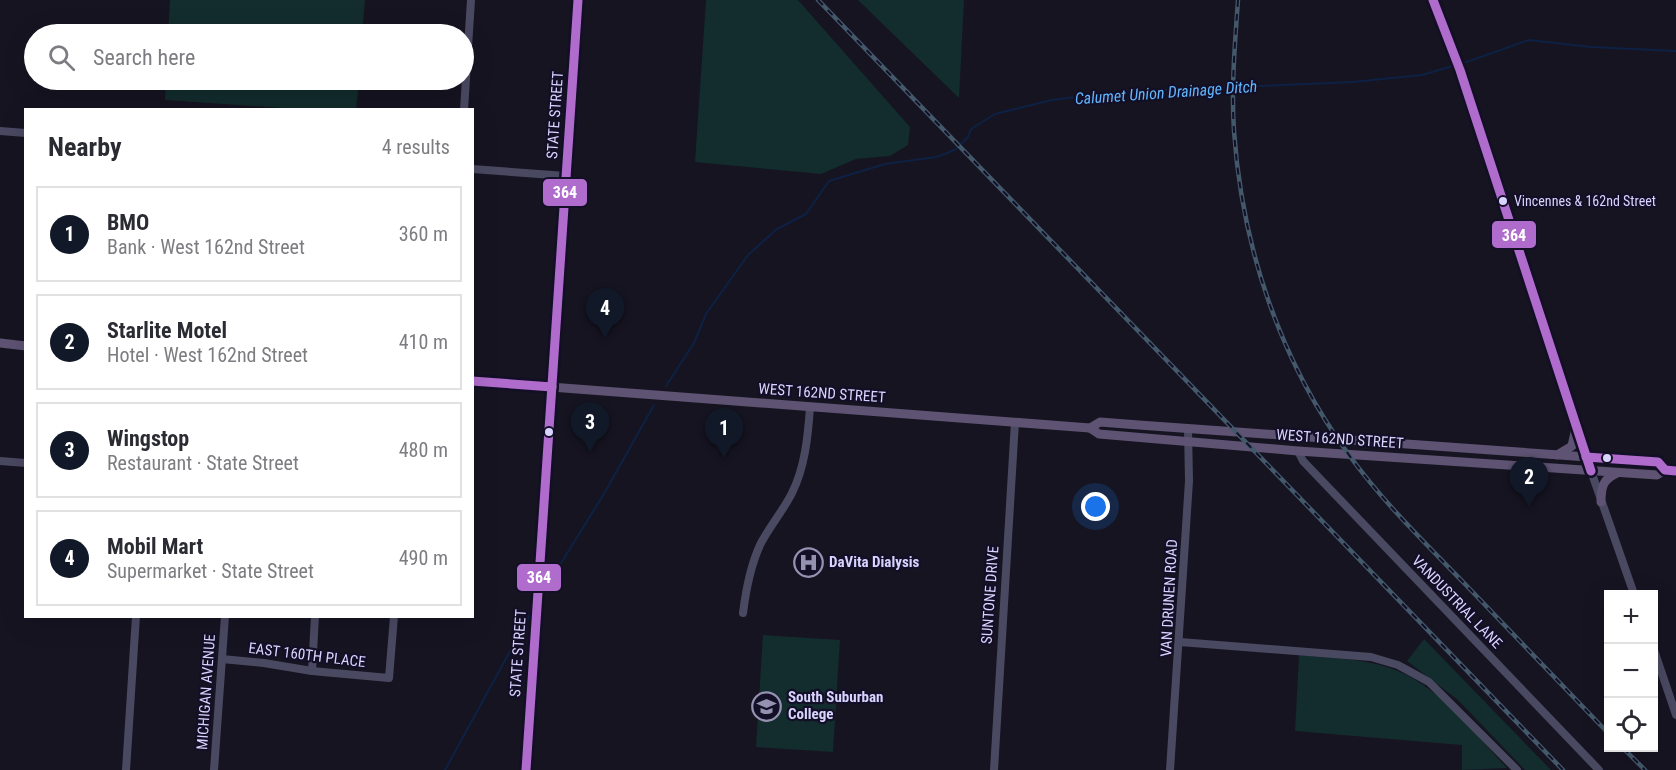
<!DOCTYPE html>
<meta charset="utf-8">
<style>
:root{--surface:#fff;--page:#f2f2f3;--text:#2b2b33;--muted:#7c7c81;--line:#e1e1e2;--accent:#111827}
body{margin:0;font-family:"Roboto Condensed",sans-serif;background:var(--page);color:var(--text)}
.controls{position:absolute;right:18px;bottom:18px;display:grid;overflow:hidden;border-radius:0px;box-shadow:0 6px 24px #0002}
.controls button{width:54px;height:54px;display:grid;place-items:center;padding:0;border:0;border-bottom:2px solid var(--line);background:var(--surface);color:var(--text);font:30px sans-serif}
.you{position:absolute;left:1096px;top:507px;width:21px;height:21px;margin:-15px;border:4px solid #fff;border-radius:50%;background:#1a73e8;box-shadow:0 0 0 9px #1a73e833}
.badge{display:grid;place-items:center;width:39px;height:39px;border-radius:50%;background:var(--accent);color:#fff;font-size:20px;font-weight:700}
.pin{position:absolute;translate:-50% -50px;filter:drop-shadow(0 2px 3px #0008)}
.pin::after{content:'';position:absolute;top:32px;width:21px;height:18px;background:inherit;clip-path:polygon(0 0,100% 0,50% 100%)}
.list{margin:0;padding:0;list-style:none}
h2{display:flex;justify-content:space-between;align-items:center;height:78px;margin:0;padding:0 24px;font-size:26px}
h2 small{font-size:20px;font-weight:400;color:var(--muted)}
.list li{display:grid;grid-template-columns:39px 1fr auto;gap:18px;align-items:center;box-sizing:border-box;height:96px;margin:0 12px 12px;padding:0 12px;border:2px solid var(--line);border-radius:0px}
.list b{display:block;font-size:22px;white-space:nowrap}
.list p{margin:0;font-size:20px;white-space:nowrap;color:var(--muted)}
.list em{font-size:20px;font-style:normal;color:var(--muted)}
.icon{flex:none;width:33px;height:33px;fill:none;stroke:currentColor;stroke-width:2;stroke-linecap:round;stroke-linejoin:round}
.map{position:relative;flex:none;width:1676px;height:770px;overflow:hidden}
.search{position:absolute;background:var(--surface);box-shadow:0 6px 24px #0002;left:24px;top:24px;width:450px;height:66px;display:flex;align-items:center;gap:15px;box-sizing:border-box;padding:0 21px;border-radius:33px;color:var(--muted);font-size:22px}
.panel{position:absolute;background:var(--surface);box-shadow:0 6px 24px #0002;left:24px;top:108px;width:450px;height:510px;border-radius:0px}
.map>svg:first-child{display:block}
</style>
<div class="map">
<svg width="1676" height="770" viewBox="0 0 1676 770">
<rect width="100%" height="100%" fill="#161421"/>
<g fill="#132c2d">
<polygon points="170,0 365,0 362,34 168,34"/>
<polygon points="706,0 798,0 910,127 908,145 890,156 856,159 821,174 695,162"/>
<polygon points="858,0 964,0 959,98"/>
<polygon points="166,80 359,80 356,110 296,109 165,100"/>
<polygon points="763,635 840,640 833,752 756,747"/>
<polygon points="1424,639 1551,770 1525,770 1458,700 1407,661"/>
<path d="M 1299,655 C 1329,658 1361,658 1390,668 C 1438,684 1473,732 1507,768 L 1462,770 L 1462,745 L 1295,731 Z"/>
</g>
<g fill="none" stroke-linecap="round" stroke-linejoin="round">
<g stroke="#0d2144" stroke-width="2">
<polyline points="1461,64 1529,40 1591,47 1676,51"/>
<polyline points="666,386 694,343 706,314 748,255 777,229 806,214 829,181 885,164 936,157 945,154 956,149 968,137 971,129 995,114 1052,100 1117,92 1353,82 1422,75 1456,65"/>
<polyline points="542,594 605,492 654,405"/>
<polyline points="445,770 533,609"/>
</g>
<g stroke="#4a4962" stroke-width="8">
<polyline points="1433,0 1460,70 1576,428 1634,594"/>
<polyline points="464,110 471,0"/>
<polyline points="0,131 26,133"/>
<polyline points="472,169 566,176"/>
<polyline points="552,387 578,0"/>
<polyline points="1298,451 1303,461 1599,770"/>
<polyline points="0,461 26,463"/>
<path d="M 743,613 C 746,589 750,567 760,545 C 769,527 783,511 792,493 C 805,467 808,436 810,407"/>
<polyline points="1180,642 1371,657 1398,665 1429,682 1517,770"/>
<polyline points="1654,650 1676,715"/>
<polyline points="222,659 264,663 312,671 389,678 394,616"/>
<polyline points="312,671 315,616"/>
<polyline points="126,770 136,616"/>
<polyline points="214,770 225,616"/>
<polyline points="994,770 1015,422"/>
<polyline points="1170,770 1189,481 1188,429"/>
</g>
<g stroke="#5e5373" stroke-width="9">
<polyline points="0,343 26,346"/>
<polyline points="472,381 1090,428 1100,422 1139,425 1658,462 1665,470"/>
<polyline points="1090,428 1099,434 1298,451 1657,475 1665,470 1676,471"/>
<polyline points="1557,455 1572,446 1576,428"/>
<path d="M 1601,502 C 1601,487 1603,479 1617,473"/>
<polyline points="526,770 552,387"/>
</g>
<defs>
<g id="rail">
<polyline points="818,0 1563,770"/>
<path d="M 1238,0 C 1235,43 1231,88 1234,131 C 1242,247 1280,361 1349,455 C 1383,502 1424,542 1464,583 C 1512,633 1560,683 1608,733"/>
<polyline points="1623,748 1645,770"/>
</g>
</defs>
<use href="#rail" stroke="#43596b" stroke-width="4.5"/>
<use href="#rail" stroke="#130f26" stroke-width="2" stroke-dasharray="7" stroke-linecap="butt"/>
<defs>
<g id="bus-1">
<polyline points="1433,0 1460,70 1591,471"/>
<polyline points="472,381 552,387"/>
<polyline points="1586,457 1658,462 1665,470 1676,471"/>
<polyline points="526,770 578,0"/>
</g>
</defs>
<use href="#bus-1" stroke="#130f26" stroke-width="14"/>
<use href="#bus-1" stroke="#b06ccc" stroke-width="9"/>
</g>
<defs>
<symbol id="hospital-ring" viewBox="-11 -11 22 22"><circle r="9.5" fill="#130f26" stroke="#9591b1" stroke-width="1.5"/><path d="M-5-5h3v3.5h4V-5h3V5h-3V1.5h-4V5h-3Z" fill="#9591b1"/></symbol>
<symbol id="university-ring" viewBox="-11 -11 22 22"><circle r="9.5" fill="#130f26" stroke="#9591b1" stroke-width="1.5"/><path d="M0-5L7-2L0 1L-7-2ZM-4 1L0 2.5L4 1V4Q0 6-4 4Z" fill="#9591b1"/></symbol>
</defs>
<g fill-rule="evenodd">
<use href="#hospital-ring" x="792" y="546" width="33" height="33"/>
<use href="#university-ring" x="750" y="690" width="33" height="33"/>
</g>
<g fill="#d9d4ff" stroke="#130f26" stroke-width="2">
<circle cx="1503" cy="201" r="5"/>
<circle cx="549" cy="432" r="5"/>
<circle cx="1607" cy="458" r="5"/>
</g>
<g text-anchor="middle" stroke-width="4.5" stroke-linejoin="round" paint-order="stroke">
<g font-size="14" fill="#d9d4ff" stroke="#130f26" text-anchor="start">
<text x="1514" y="206">Vincennes &amp; 162nd Street</text>
</g>
<g font-size="15" fill="#d9d4ff" stroke="#130f26">
<text transform="translate(555 115) rotate(-86)" y="5">STATE STREET</text>
<text transform="translate(822 393) rotate(4)" y="5">WEST 162ND STREET</text>
<text transform="translate(1340 439) rotate(4)" y="5">WEST 162ND STREET</text>
<text transform="translate(990 595) rotate(-86)" y="5">SUNTONE DRIVE</text>
<text transform="translate(1169 598) rotate(-87)" y="5">VAN DRUNEN ROAD</text>
<text transform="translate(1457 602) rotate(46)" y="5">VANDUSTRIAL LANE</text>
<text transform="translate(518 653) rotate(-86)" y="5">STATE STREET</text>
<text transform="translate(307 655) rotate(7)" y="5">EAST 160TH PLACE</text>
<text transform="translate(206 692) rotate(-86)" y="5">MICHIGAN AVENUE</text>
</g>
<g font-size="15" font-weight="bold" fill="#d9d4ff" stroke="#130f26" text-anchor="start">
<text x="829" y="567">DaVita Dialysis</text>
<text x="788" y="702">South Suburban<tspan x="788" dy="17">College</tspan></text>
</g>
<g font-size="16" font-style="italic" fill="#62b6ff" stroke="#130f26">
<text transform="translate(1166 92) rotate(-4)" y="6">Calumet Union Drainage Ditch</text>
</g>
</g>
<g stroke="#130f26" stroke-width="2">
<rect x="542" y="178" width="46" height="29" rx="6" fill="#b06ccc"/>
<rect x="1491" y="220" width="46" height="29" rx="6" fill="#b06ccc"/>
<rect x="516" y="563" width="46" height="29" rx="6" fill="#b06ccc"/>
</g>
<g font-size="16" text-anchor="middle" font-weight="bold" fill="#fff">
<text x="565" y="198">364</text>
<text x="1514" y="241">364</text>
<text x="539" y="583">364</text>
</g>
</svg>
<div class="controls">
<button>+</button>
<button>−</button>
<button><svg class="icon" aria-label="locate" viewBox="0 0 24 24"><circle cx="12" cy="12" r="6"/><path d="M12 2v4M12 18v4M2 12h4M18 12h4"/></svg></button>
</div>
<div class="you"></div>
<div class="pin badge" style="left:724px;top:458px">1</div>
<div class="pin badge" style="left:1529px;top:507px">2</div>
<div class="pin badge" style="left:590px;top:452px">3</div>
<div class="pin badge" style="left:605px;top:338px">4</div>
<div class="search"><svg class="icon" aria-label="search" viewBox="0 0 24 24"><circle cx="10" cy="10" r="6"/><path d="M15 15l6 6"/></svg>Search here</div>
<section class="panel">
<h2>Nearby<small>4 results</small></h2>
<ul class="list">
<li><span class="badge">1</span><div><b>BMO</b><p>Bank · West 162nd Street</p></div><em>360 m</em></li>
<li><span class="badge">2</span><div><b>Starlite Motel</b><p>Hotel · West 162nd Street</p></div><em>410 m</em></li>
<li><span class="badge">3</span><div><b>Wingstop</b><p>Restaurant · State Street</p></div><em>480 m</em></li>
<li><span class="badge">4</span><div><b>Mobil Mart</b><p>Supermarket · State Street</p></div><em>490 m</em></li>
</ul>
</section>
</div>
